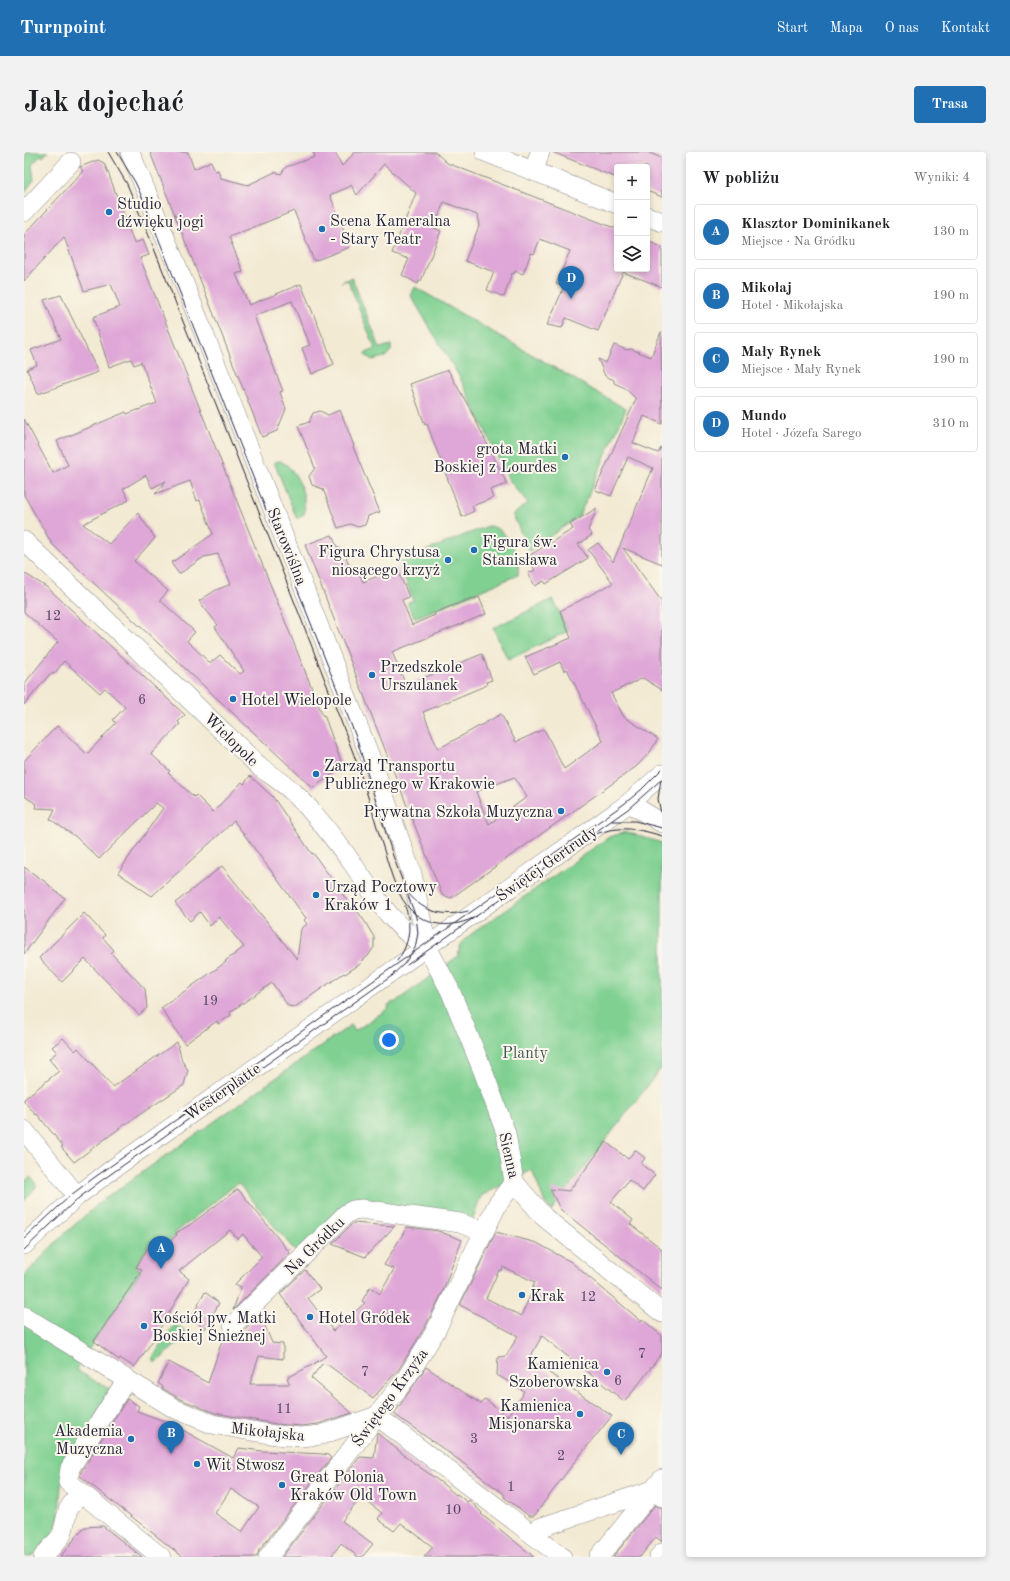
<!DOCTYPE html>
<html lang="pl">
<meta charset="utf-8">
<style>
:root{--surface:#fff;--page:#f2f2f2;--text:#202124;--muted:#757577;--line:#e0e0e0;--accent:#1f6fb2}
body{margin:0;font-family:"Old Standard TT",serif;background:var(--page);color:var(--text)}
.controls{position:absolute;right:12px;top:12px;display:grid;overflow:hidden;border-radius:4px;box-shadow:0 2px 6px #0003}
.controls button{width:36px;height:36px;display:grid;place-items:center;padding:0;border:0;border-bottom:1px solid var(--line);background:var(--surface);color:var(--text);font:20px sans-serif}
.you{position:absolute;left:365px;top:888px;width:14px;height:14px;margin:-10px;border:3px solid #fff;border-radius:50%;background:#1a73e8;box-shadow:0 0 0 6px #1a73e833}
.badge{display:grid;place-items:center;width:26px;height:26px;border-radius:50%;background:var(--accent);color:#fff;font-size:13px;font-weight:700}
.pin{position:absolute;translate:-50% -33px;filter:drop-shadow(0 1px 2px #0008)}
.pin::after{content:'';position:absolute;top:21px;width:14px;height:12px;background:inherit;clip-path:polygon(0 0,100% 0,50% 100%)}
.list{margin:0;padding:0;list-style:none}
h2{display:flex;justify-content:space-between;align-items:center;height:52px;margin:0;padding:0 16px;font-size:17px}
h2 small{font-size:13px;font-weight:400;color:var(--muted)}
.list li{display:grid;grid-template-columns:26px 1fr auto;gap:12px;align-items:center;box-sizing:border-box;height:56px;margin:0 8px 8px;padding:0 8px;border:1px solid var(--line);border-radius:4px}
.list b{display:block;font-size:15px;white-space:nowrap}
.list p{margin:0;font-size:13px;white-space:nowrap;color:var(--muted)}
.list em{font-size:13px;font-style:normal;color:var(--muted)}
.icon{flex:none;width:22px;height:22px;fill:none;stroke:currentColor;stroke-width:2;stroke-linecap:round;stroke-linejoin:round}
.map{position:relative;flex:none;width:638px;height:1405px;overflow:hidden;border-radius:4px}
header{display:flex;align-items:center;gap:24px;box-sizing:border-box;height:56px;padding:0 20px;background:var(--accent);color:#fff}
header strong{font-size:19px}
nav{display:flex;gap:22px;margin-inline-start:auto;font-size:14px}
.intro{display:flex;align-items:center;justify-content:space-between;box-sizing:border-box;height:96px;padding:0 24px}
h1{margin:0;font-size:28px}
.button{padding:10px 18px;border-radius:4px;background:var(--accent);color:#fff;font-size:14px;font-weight:700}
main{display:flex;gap:24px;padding:0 24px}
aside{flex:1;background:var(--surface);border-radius:4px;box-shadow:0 2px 6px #0003}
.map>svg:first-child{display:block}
</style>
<header>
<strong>Turnpoint</strong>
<nav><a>Start</a><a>Mapa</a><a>O nas</a><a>Kontakt</a></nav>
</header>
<div class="intro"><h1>Jak dojechać</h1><a class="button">Trasa</a></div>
<main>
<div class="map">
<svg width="638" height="1405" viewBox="0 0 638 1405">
<rect width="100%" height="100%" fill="#fbf7ec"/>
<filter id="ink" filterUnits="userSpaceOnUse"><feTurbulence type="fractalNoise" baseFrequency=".025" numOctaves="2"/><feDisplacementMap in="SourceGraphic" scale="8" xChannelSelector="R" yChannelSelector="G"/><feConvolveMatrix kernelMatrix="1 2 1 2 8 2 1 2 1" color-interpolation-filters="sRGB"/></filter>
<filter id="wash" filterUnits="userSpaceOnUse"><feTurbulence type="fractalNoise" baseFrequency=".012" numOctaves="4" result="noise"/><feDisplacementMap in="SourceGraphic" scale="16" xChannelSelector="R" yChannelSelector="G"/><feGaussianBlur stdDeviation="0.9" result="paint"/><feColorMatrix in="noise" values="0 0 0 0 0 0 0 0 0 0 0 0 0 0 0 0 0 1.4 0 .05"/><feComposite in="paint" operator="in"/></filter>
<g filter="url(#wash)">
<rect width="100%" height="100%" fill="#f3ead3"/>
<g fill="#7fd091" stroke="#507966">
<polygon points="0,0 24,0 19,5 17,3 8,13 10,28 0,41 0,20 1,18 0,18 0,9 3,5 0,3"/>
<polygon points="328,126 356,196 367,193 367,199 361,205 348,208 340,202 351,197 324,128 317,130"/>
<polygon points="391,135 602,257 555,364 505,399 489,363 504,351 485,328 435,224 387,144"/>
<path d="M 256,309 C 274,317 283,345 280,362 L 273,367 L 250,310 Z"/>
<path d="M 465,374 C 481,376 489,393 494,408 C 495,412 494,419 494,423 L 391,466 L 383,451 L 389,448 L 375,410 L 443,382 Z"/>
<polygon points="529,447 544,479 484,508 469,476"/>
<polygon points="602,680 638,691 638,915 527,1059 519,1046 508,1018 457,1044 448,1070 333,1053 272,1100 214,1031 151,1081 152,1083 137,1096 126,1090 112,1115 117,1119 70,1189 52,1218 89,1239 37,1333 35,1365 29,1383 7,1405 0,1405 0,1124 39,1083 79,1048 327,873 331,879 365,856 364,853 369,850 370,851 434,804 437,792 446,783 585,685"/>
<polygon points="6,1025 11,1030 12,1035 0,1049 0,1026 3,1029"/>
<polygon points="152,1173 163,1181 163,1183 133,1210 131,1210 129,1205 150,1174"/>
</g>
<g id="blocks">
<g fill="#dfa7d7" fill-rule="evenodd">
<polygon points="126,0 164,0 170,17 187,9 191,19 194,18 197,26 224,33 251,20 257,22 262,15 291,5 289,0 311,0 318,14 331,0 411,0 423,11 593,77 593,117 623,117 623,89 638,95 638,135 599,120 574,179 542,166 538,176 523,173 540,135 532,132 546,99 516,87 510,102 507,101 499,122 491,119 490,122 488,121 480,145 463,138 470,120 441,109 455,74 453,63 420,50 410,76 417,79 397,129 395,129 394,132 378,123 385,107 368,101 392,41 360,12 333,43 327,33 325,35 306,43 326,95 290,109 270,59 205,85 219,120 212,122 225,153 277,132 310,212 288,222 278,196 286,193 268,149 230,164 259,239 256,240 262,257 253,279 238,285"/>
<polygon points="528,0 623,0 638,6 638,45 623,39 623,15 593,15 593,26"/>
<path d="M 74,8 L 80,11 L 85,23 L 110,91 L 119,88 L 125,103 L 116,106 L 202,322 L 299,564 L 300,563 L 319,615 L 289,636 L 28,392 L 0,343 L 0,267 L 29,321 L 44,313 L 33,289 L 102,260 L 103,262 L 133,251 L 117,210 L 110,213 L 107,207 L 85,215 L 69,165 L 96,155 L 87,132 L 60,139 L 40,85 L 0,129 L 0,83 L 59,19 L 56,15 ZM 122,323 L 128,336 L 142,329 L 131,342 L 166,329 L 173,349 L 176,348 L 189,382 L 147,411 L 155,422 L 180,405 L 194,402 L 207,432 L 192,438 L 175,449 L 194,473 L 191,475 L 220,519 L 216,522 L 196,503 L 186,511 L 163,489 L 171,480 L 136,448 L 144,439 L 110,409 L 131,386 L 114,361 L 85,392 L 59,372 L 105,348 L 99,337 Z"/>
<polygon points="37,143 74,220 14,242 3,217 13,213 7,198 37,187 20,148"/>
<path d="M 637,180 L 638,272 L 620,264 L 609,291 L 634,301 L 638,294 L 638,412 L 599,396 L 638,450 L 638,538 L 619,526 L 587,541 L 600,565 L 634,587 L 626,600 L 613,614 L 427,746 L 418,743 L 281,393 L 308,383 L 313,395 L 319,398 L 326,415 L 328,414 L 330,421 L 334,419 L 339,430 L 373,416 L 385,445 L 378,448 L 388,473 L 411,463 L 410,461 L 448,446 L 448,447 L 455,445 L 462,462 L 368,500 L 382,533 L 458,502 L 468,528 L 462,530 L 463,533 L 399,560 L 414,597 L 477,562 L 492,590 L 520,577 L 540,617 L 579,589 L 543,517 L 540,519 L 536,510 L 510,522 L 501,505 L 547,486 L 536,459 L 589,431 L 564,398 L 574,391 L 589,410 L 629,316 L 604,305 L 587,344 L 571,338 L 612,247 L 601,236 L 590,231 L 590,228 L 581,224 L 574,207 L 582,211 L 590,193 L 603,198 L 607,197 L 627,205 ZM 490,625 L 503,645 L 465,672 L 452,640 Z"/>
<polygon points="424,218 446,257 483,332 466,338 469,346 448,354 450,359 438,365 403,272 401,273 386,232"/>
<polygon points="316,258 330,294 329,295 356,360 344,364 341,373 334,375 326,372 314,376 299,337 288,333 285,324 291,316 274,274 285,270 289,261 296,259 304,263"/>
<polygon points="573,356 564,378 568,383 559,389 558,391 557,390 554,392 564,406 522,432 520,429 511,434 504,421 511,418 503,405 549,377 546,372"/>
<polygon points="0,421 24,436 161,563 154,570 156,572 127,602 146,619 144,621 170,645 172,643 189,660 218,630 220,632 226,624 249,645 288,702 289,701 330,758 332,757 341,770 350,785 350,795 344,804 337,810 338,811 321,822 320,821 271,855 264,854 248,831 206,860 207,863 194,872 193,869 161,892 137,856 202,810 201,809 220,795 195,765 186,774 176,760 166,769 151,751 198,714 273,807 277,777 283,772 280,768 282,766 210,669 128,744 94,721 139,656 132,651 75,707 52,685 26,667 31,657 12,656 11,651 0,644 0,609 33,574 63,602 92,571 89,568 101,555 81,536 76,541 40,509 31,521 26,522 0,553 0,532 34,490 0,460"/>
<polygon points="0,715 23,731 31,739 41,746 0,802"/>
<polygon points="60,761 81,783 79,786 90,798 87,801 121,837 123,856 115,863 61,807 38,830 15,806"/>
<polygon points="39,886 51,899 54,896 89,935 153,890 158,909 164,918 160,933 100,973 50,1010 37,995 39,994 13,962 12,963 0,949 0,947 35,919 25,907 33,900 28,895"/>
<polygon points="582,990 604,1007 611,998 621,1006 617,1012 631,1023 619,1039 605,1028 587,1050 609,1068 606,1072 638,1097 638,1138 536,1057 526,1037 545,1039"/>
<polygon points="214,1037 266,1101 209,1158 217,1135 211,1132 238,1105 219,1082 214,1087 206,1078 155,1119 165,1127 129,1188 112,1213 110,1215 96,1206 95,1208 70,1189 118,1118 112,1115 127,1091 137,1097 153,1083 152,1081 167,1072"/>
<polygon points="329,1071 355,1073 371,1074 341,1105 308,1092"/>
<polygon points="383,1075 414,1079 438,1088 418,1141 401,1175 375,1217 349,1246 304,1213 298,1212 287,1226 328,1261 294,1272 277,1274 252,1272 191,1261 156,1247 138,1236 139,1235 134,1231 145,1210 184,1231 201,1180 206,1183 212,1184 217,1181 236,1162 248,1191 259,1192 259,1207 235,1204 226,1232 266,1232 263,1226 292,1211 291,1211 302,1204 256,1142 281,1118 296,1137 284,1146 309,1179 341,1151 338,1149 346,1135 356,1142 370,1117 360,1113"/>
<path d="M 472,1080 L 513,1091 L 547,1110 L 617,1169 L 618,1167 L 638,1184 L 638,1201 L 607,1242 L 600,1249 L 518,1184 L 505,1207 L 588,1264 L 552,1308 L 510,1364 L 505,1364 L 480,1345 L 480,1342 L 435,1308 L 370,1262 L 402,1215 L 457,1252 L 461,1247 L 483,1264 L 499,1243 L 498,1242 L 500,1239 L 473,1223 L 474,1205 L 482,1204 L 494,1184 L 436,1153 ZM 479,1115 L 511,1130 L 507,1140 L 508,1140 L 497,1164 L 462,1146 L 475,1118 L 477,1119 Z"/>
<polygon points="181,1140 195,1151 181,1177 167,1166"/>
<path d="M 103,1247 L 115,1254 L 113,1259 L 148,1272 L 209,1306 L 215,1296 L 238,1299 L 299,1302 L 304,1303 L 307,1306 L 235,1398 L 233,1405 L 159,1405 L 56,1324 L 57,1320 ZM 207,1337 L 235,1355 L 218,1380 L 191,1361 Z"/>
<polygon points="353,1281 390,1311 415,1329 432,1343 433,1342 443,1350 445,1348 458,1361 457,1362 510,1405 400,1405 409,1395 377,1371 370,1379 354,1367 358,1361 337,1345 318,1369 349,1392 338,1405 334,1405 317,1391 307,1405 258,1405 336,1305 350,1306"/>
<polygon points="631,1353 638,1356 638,1390 632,1385 616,1405 589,1405"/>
<polygon points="79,1374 118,1405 36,1405 60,1375"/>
</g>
</g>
</g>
<g filter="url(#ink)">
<use href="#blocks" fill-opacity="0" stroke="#8a8687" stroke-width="1"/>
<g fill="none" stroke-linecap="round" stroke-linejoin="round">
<defs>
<g id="street">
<polyline points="106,0 166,146 347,607 388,722 403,795 426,838 459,919 482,981 490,1030 520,1065 638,1161"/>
<polyline points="461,0 593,52"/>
<polyline points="510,19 516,0"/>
<polyline points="0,60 47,10"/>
<polyline points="623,64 638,70"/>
<path d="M 0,389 L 236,615 C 247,623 258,630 268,639 C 289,658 306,682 323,704 C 349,739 364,772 403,795"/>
<polyline points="605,651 638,671"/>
<polyline points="0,978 53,1044"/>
<polyline points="0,1093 53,1044 90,1016 576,672 605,651 638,622"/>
<polyline points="0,1164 151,1257 188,1272 251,1283 277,1285 297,1283 353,1264"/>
<polyline points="209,1173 322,1062 329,1058 338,1057 436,1071 460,1080"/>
<polyline points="103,1227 46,1316 44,1330 137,1405"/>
<polyline points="353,1264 538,1405"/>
<polyline points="515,1376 629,1338 638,1345"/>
<polyline points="19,1405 38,1383 44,1358 56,1339"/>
<polyline points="244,1405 383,1225 411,1180 473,1053 490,1030"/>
<polyline points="575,1405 638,1327"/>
<polyline points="635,1405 638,1401"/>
</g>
</defs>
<use href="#street" stroke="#8a8687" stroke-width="20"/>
<use href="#street" stroke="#fff" stroke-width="19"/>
<g stroke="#22223b" stroke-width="1">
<path d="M 84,0 L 103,32 L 125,84 C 192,253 260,421 325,590 C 338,623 348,658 358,692 C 365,713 370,738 384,755 C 402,776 430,777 453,764"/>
<polyline points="93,0 111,30 118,45 332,585 369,704 392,765 394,781 391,796 380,812 367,824"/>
<polyline points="637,627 634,647 638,665"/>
<polyline points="588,669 611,669 638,676"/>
<path d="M 572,682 C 595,673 616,677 638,684"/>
<path d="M 385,742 C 400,761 422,765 444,759"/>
<path d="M 373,809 C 386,792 388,773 381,754"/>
<polyline points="383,813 604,657 638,627"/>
<polyline points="0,1087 47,1043 71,1025 600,652 617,638 638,617"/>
<polyline points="0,1098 51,1049 74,1031 372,821"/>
</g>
</g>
</g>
<g fill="#1f6fb2" stroke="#fbf7ec" stroke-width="1.5">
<circle cx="85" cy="60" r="4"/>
<circle cx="298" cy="77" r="4"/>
<circle cx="541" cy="305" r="4"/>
<circle cx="450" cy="398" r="4"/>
<circle cx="424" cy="408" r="4"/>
<circle cx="348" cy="523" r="4"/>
<circle cx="209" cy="547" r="4"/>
<circle cx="292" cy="622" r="4"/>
<circle cx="537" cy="659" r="4"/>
<circle cx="292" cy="743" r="4"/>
<circle cx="498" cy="1143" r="4"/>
<circle cx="286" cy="1165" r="4"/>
<circle cx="120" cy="1174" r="4"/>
<circle cx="583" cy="1220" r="4"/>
<circle cx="556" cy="1262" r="4"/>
<circle cx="107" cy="1287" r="4"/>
<circle cx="173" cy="1312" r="4"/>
<circle cx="258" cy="1333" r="4"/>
</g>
<g text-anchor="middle" stroke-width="4" stroke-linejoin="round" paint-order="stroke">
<g font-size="14" fill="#514362">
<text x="29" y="468">12</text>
<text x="118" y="552">6</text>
<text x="186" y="853">19</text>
<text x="564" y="1149">12</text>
<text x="618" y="1206">7</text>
<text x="341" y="1224">7</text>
<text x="594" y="1233">6</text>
<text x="260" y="1261">11</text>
<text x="450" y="1291">3</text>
<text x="537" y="1308">2</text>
<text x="487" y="1339">1</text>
<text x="429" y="1362">10</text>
</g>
<g font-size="16" fill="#22223b" stroke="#fbf7ec" text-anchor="start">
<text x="93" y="57">Studio<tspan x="93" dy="18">dźwięku jogi</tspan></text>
<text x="306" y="74">Scena Kameralna<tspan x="306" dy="18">- Stary Teatr</tspan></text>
<text x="533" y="302" text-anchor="end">grota Matki<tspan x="533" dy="18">Boskiej z Lourdes</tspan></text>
<text x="458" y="395">Figura św.<tspan x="458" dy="18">Stanisława</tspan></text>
<text x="416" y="405" text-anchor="end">Figura Chrystusa<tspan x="416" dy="18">niosącego krzyż</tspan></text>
<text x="356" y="520">Przedszkole<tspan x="356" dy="18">Urszulanek</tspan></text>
<text x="217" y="553">Hotel Wielopole</text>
<text x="300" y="619">Zarząd Transportu<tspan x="300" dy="18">Publicznego w Krakowie</tspan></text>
<text x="529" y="665" text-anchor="end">Prywatna Szkoła Muzyczna</text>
<text x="300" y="740">Urząd Pocztowy<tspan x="300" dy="18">Kraków 1</tspan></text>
<text x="506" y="1149">Krak</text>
<text x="128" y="1171">Kościół pw. Matki<tspan x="128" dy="18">Boskiej Śnieżnej</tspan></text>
<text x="294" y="1171">Hotel Gródek</text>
<text x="575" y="1217" text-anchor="end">Kamienica<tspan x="575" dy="18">Szoberowska</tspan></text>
<text x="548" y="1259" text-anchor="end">Kamienica<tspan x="548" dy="18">Misjonarska</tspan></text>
<text x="99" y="1284" text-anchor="end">Akademia<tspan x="99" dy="18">Muzyczna</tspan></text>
<text x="181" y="1318">Wit Stwosz</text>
<text x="266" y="1330">Great Polonia<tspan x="266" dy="18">Kraków Old Town</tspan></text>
</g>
<g font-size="16" fill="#22223b" stroke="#fbf7ec">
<text transform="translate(264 394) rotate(68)" y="6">Starowiślna</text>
<text transform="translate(208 587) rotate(44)" y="6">Wielopole</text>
<text transform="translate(522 711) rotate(-35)" y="6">Świętej Gertrudy</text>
<text transform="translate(198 939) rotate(-35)" y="6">Westerplatte</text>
<text transform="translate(486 1003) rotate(77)" y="6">Sienna</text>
<text transform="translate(290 1093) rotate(-44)" y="6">Na Gródku</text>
<text transform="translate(365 1245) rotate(-54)" y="6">Świętego Krzyża</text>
<text transform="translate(244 1279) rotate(6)" y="6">Mikołajska</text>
</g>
<g font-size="16" fill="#3e5655" stroke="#fbf7ec">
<text x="501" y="906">Planty</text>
</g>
</g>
</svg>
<div class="controls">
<button>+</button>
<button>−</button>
<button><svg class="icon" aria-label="layers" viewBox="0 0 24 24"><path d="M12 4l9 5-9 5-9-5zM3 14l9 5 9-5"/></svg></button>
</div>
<div class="you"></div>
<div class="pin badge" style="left:137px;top:1117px">A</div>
<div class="pin badge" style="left:147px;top:1302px">B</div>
<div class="pin badge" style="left:597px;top:1303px">C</div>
<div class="pin badge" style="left:547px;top:147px">D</div>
</div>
<aside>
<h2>W pobliżu<small>Wyniki: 4</small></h2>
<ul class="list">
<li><span class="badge">A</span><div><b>Klasztor Dominikanek</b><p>Miejsce · Na Gródku</p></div><em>130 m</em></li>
<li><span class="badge">B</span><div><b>Mikołaj</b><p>Hotel · Mikołajska</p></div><em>190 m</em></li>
<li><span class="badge">C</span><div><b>Mały Rynek</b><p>Miejsce · Mały Rynek</p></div><em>190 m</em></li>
<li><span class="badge">D</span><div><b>Mundo</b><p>Hotel · Józefa Sarego</p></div><em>310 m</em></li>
</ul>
</aside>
</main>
